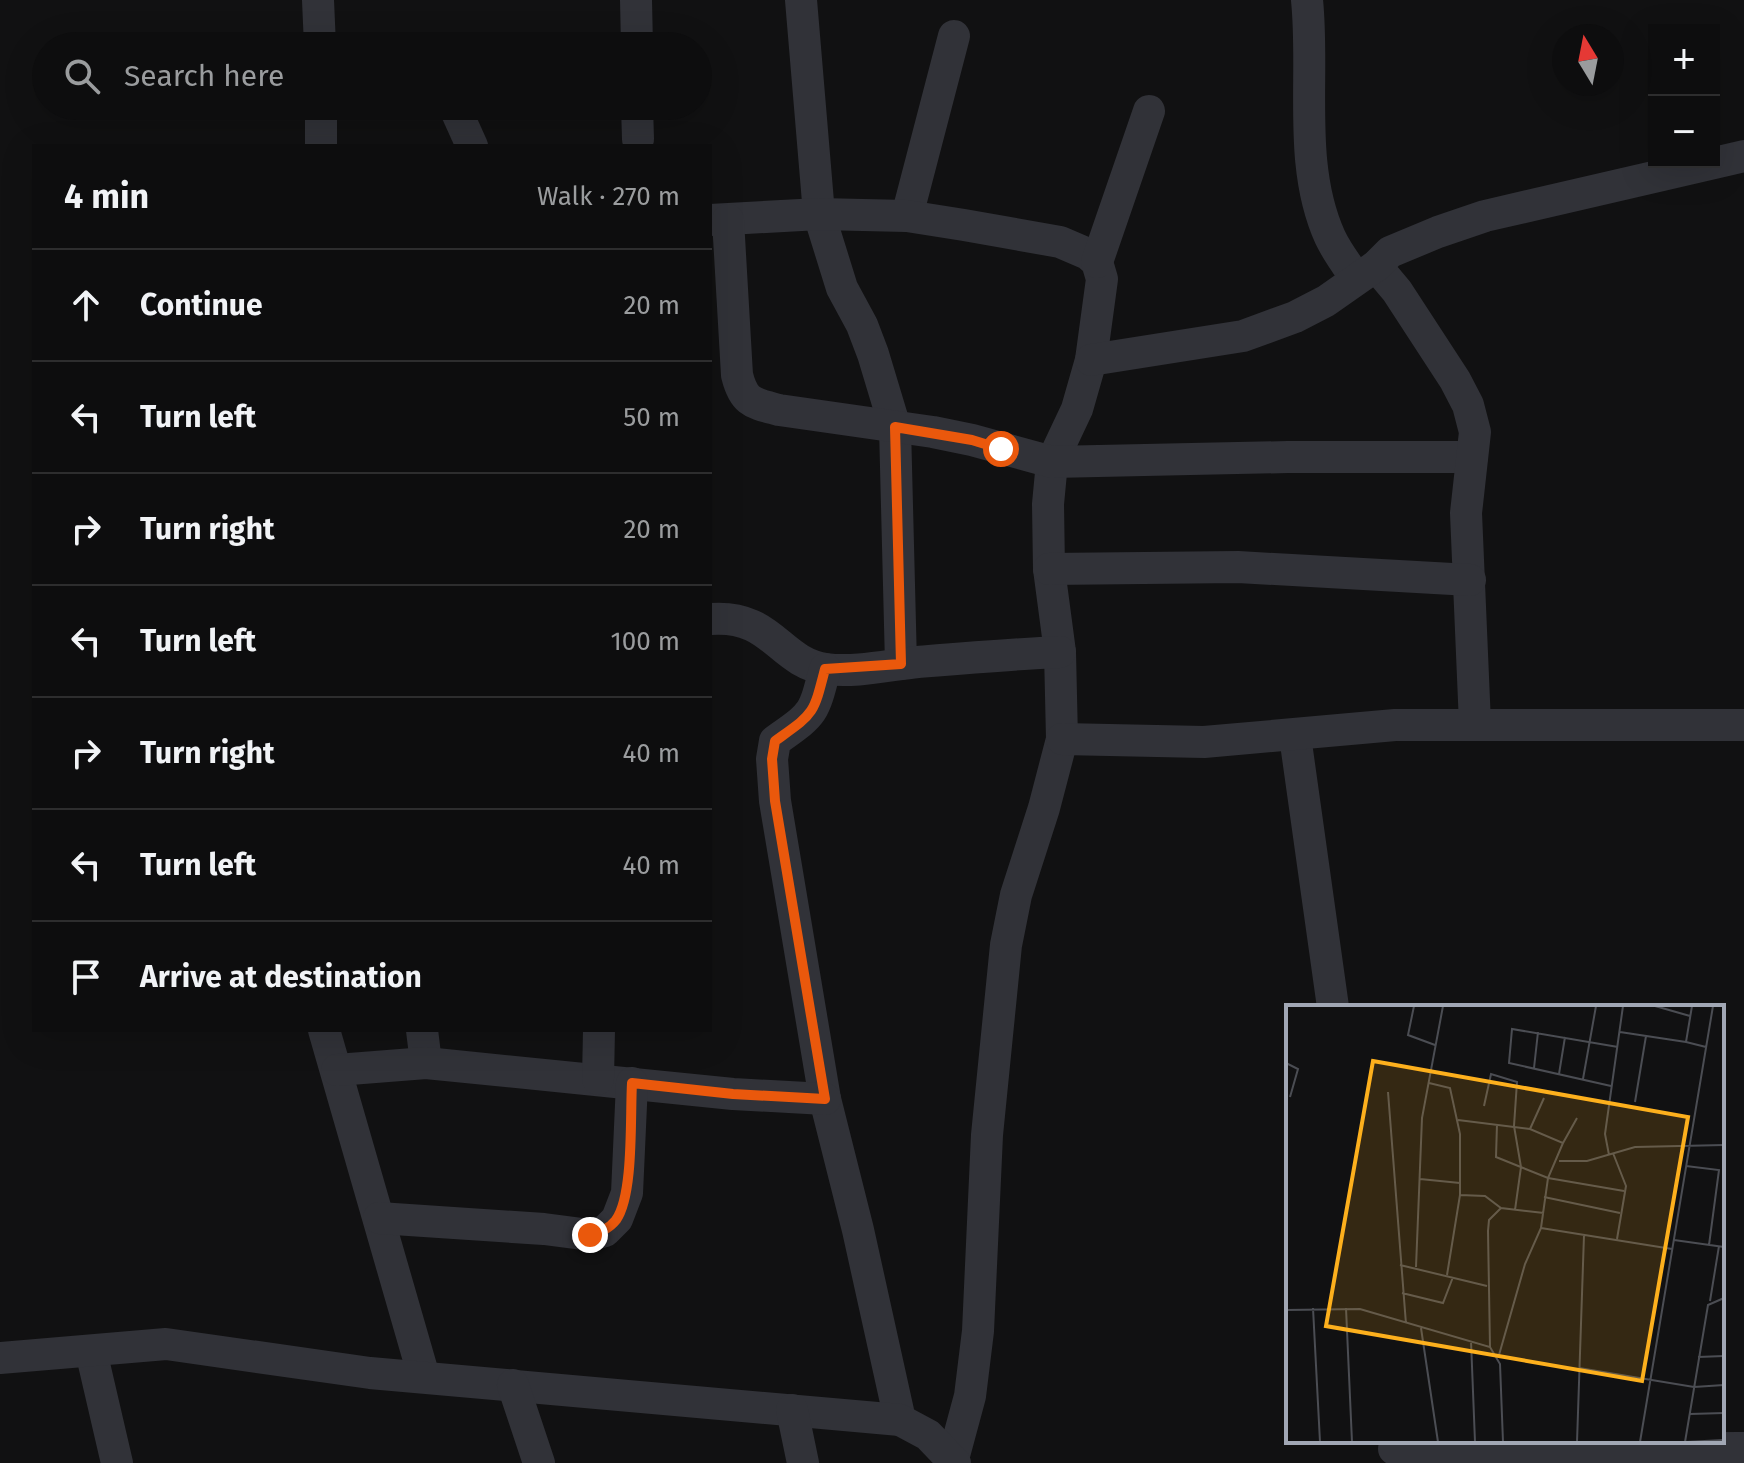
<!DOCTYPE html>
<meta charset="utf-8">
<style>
:root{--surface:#0d0d0e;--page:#1b1b1c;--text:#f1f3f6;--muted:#9a9c9e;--line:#2d2d2e}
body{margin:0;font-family:"Fira Sans",sans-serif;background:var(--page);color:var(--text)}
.controls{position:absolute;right:24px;top:24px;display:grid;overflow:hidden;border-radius:0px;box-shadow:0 8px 32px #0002}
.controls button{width:72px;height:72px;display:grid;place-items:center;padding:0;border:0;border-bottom:2px solid var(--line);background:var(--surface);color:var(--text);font:40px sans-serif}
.compass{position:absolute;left:1552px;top:24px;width:72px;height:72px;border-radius:50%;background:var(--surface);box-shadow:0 8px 32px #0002;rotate:350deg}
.stop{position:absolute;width:24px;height:24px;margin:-18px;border:6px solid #ea580c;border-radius:50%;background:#fff}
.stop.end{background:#ea580c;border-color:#fff;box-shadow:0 2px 8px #0008}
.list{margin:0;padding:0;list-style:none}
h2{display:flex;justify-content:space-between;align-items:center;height:104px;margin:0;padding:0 32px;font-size:34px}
h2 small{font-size:26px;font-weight:400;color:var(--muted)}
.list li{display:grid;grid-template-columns:52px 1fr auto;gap:24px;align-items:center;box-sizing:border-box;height:112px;padding:0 32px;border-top:2px solid var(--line)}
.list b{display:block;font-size:30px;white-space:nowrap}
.list em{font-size:26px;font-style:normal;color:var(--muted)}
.icon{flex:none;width:44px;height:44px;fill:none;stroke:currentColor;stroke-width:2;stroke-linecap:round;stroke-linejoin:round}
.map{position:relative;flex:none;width:1744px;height:1463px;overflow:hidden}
.search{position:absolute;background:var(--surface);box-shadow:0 8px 32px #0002;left:32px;top:32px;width:680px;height:88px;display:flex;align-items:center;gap:20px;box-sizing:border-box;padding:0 28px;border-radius:44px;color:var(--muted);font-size:30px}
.panel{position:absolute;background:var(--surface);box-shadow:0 8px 32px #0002;left:32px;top:144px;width:680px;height:888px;border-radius:0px}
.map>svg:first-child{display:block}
</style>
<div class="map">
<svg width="1744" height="1463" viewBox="0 0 1744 1463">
<rect width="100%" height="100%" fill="#111112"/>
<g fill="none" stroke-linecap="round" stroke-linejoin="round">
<g stroke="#313238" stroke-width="32">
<polyline points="318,0 320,46"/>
<polyline points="636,0 637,46"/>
<polyline points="801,0 819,214 842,288 862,325 873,354 895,427 901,664"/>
<path d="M 1307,0 C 1315,77 1297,164 1330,237 C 1337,252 1347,265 1356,278"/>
<polyline points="454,106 472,146"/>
<polyline points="637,106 638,139"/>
<polyline points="321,146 321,106"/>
<polyline points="907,216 954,36"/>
<polyline points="710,220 819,214 907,216 964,225 1060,242 1088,254 1097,262 1102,279 1091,360 1077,409 1052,462 1048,504 1049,569 1060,652 1062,739 1044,808 1016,895 1006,945 987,1135 978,1331 970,1396 953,1459"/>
<path d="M 728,220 L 737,375 C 744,403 753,403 779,410 L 933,432 L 972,440 L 1052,462 L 1288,457 L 1472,457"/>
<polyline points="1097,262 1149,111"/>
<polyline points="1376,266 1397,291 1455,380 1468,405 1475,432 1466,513 1475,724"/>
<polyline points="1091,360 1243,336 1295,317 1326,301 1376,266 1390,252 1438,232 1485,216 1744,156"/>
<polyline points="1049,569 1238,567 1470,580"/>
<path d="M 710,619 C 773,614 778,662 826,669 C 855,673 889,665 918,662 C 966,658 1013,654 1060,652"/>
<path d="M 825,669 C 813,716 814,713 775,741 L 772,759 L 775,801 L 825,1099 L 858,1230 L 900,1420"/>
<polyline points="1295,736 1333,1007"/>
<polyline points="1062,739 1204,742 1395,725 1744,725"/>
<polyline points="324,1030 424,1377"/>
<polyline points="422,1030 426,1063"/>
<polyline points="337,1070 426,1063 733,1094 825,1099"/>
<polyline points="598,1079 599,1030"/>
<polyline points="379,1218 544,1229 590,1235 605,1231 617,1219 627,1193 632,1083"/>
<polyline points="91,1351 117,1463"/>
<polyline points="0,1358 166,1344 370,1373 900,1420 928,1435 955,1463"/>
<polyline points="513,1385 539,1463"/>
<polyline points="792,1410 803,1463"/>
<polyline points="1394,1449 1744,1448"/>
</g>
</g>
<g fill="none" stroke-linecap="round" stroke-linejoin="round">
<path stroke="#ea580c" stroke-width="10" d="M 590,1235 C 600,1232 609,1229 616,1220 C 634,1195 630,1116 632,1083 L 733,1094 L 825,1099 L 775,801 L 772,759 L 775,741 C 814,713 813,716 825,669 L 901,664 L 895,427 L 972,440 L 1001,449"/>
</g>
<g transform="translate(1286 1005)">
<rect width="438" height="438" fill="#111112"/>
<path fill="none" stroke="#4b4d53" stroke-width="2" d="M 128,1 L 122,30 L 149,40M 369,1 L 404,11M 406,1 L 400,37 L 420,42M 334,27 L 400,37M 0,58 L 12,64 L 4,92M 248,63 L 252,27M 273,69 L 279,32M 297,74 L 310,1M 143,78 L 164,83 L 174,129 L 174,190 L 161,270M 325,81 L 223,58 L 226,24 L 332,42M 102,87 L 120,319M 349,97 L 360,31M 198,101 L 205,69 L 231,77 L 228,121 L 235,162 L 229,205M 172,115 L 244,124 L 277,138 L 262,173 L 255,223 L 239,259 L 213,350M 211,119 L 210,152 L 262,173 L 338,186M 244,124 L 258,93M 277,138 L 291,113M 327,148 L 340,181 L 331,234M 323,150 L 319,129 L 337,1M 273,156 L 301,156 L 349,142 L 438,140M 400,161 L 433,165 L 423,240M 134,174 L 174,178M 174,190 L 199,191 L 215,203 L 258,208M 258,192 L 334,208M 255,223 L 386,244M 388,235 L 438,242M 114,260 L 201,281M 130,262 L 136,113 L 157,1M 116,288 L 157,298 L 167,272M 424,296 L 433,241M 27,303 L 34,437M 60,303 L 66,437M 0,305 L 74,304 L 204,342 L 214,359 L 217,437M 135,323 L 152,437M 185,336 L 189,437M 204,342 L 202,226 L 203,215 L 215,203M 412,352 L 438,351M 293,363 L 408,382 L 438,380M 404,409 L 438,408M 291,437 L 298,230M 354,437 L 427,1M 399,437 L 422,300 L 438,293M 399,437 L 438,435"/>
<path fill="#fdb01d" fill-opacity="0.15" stroke="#fdb01d" stroke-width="4" d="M 87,56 L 402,112 L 356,376 L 40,321 Z"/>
<rect width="438" height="438" fill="none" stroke="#a1a7b4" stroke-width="4"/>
</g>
</svg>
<div class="controls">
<button>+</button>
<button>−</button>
</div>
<svg class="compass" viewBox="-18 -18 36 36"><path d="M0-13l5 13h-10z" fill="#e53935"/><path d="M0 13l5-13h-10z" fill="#9a9c9e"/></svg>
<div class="stop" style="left:1001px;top:449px"></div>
<div class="stop end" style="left:590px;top:1235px"></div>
<div class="search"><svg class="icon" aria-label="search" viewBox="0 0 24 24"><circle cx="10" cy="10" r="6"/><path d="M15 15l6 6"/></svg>Search here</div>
<section class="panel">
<h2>4 min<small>Walk · 270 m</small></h2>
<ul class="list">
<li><svg class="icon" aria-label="ahead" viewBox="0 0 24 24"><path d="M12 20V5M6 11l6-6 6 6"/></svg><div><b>Continue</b></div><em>20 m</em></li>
<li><svg class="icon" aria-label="left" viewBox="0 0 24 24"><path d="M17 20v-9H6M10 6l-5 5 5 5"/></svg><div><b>Turn left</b></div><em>50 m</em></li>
<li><svg class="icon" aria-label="right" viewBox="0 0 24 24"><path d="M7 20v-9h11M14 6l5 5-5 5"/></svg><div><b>Turn right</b></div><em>20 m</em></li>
<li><svg class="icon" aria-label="left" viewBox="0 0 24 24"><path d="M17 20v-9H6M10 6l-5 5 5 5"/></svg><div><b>Turn left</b></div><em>100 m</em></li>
<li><svg class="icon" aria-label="right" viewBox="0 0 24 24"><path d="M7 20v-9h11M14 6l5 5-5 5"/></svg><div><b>Turn right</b></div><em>40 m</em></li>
<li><svg class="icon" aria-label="left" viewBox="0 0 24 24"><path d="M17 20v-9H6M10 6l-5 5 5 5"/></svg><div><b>Turn left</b></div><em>40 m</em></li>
<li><svg class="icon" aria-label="arrive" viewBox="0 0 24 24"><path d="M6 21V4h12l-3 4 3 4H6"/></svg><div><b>Arrive at destination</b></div></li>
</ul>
</section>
</div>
